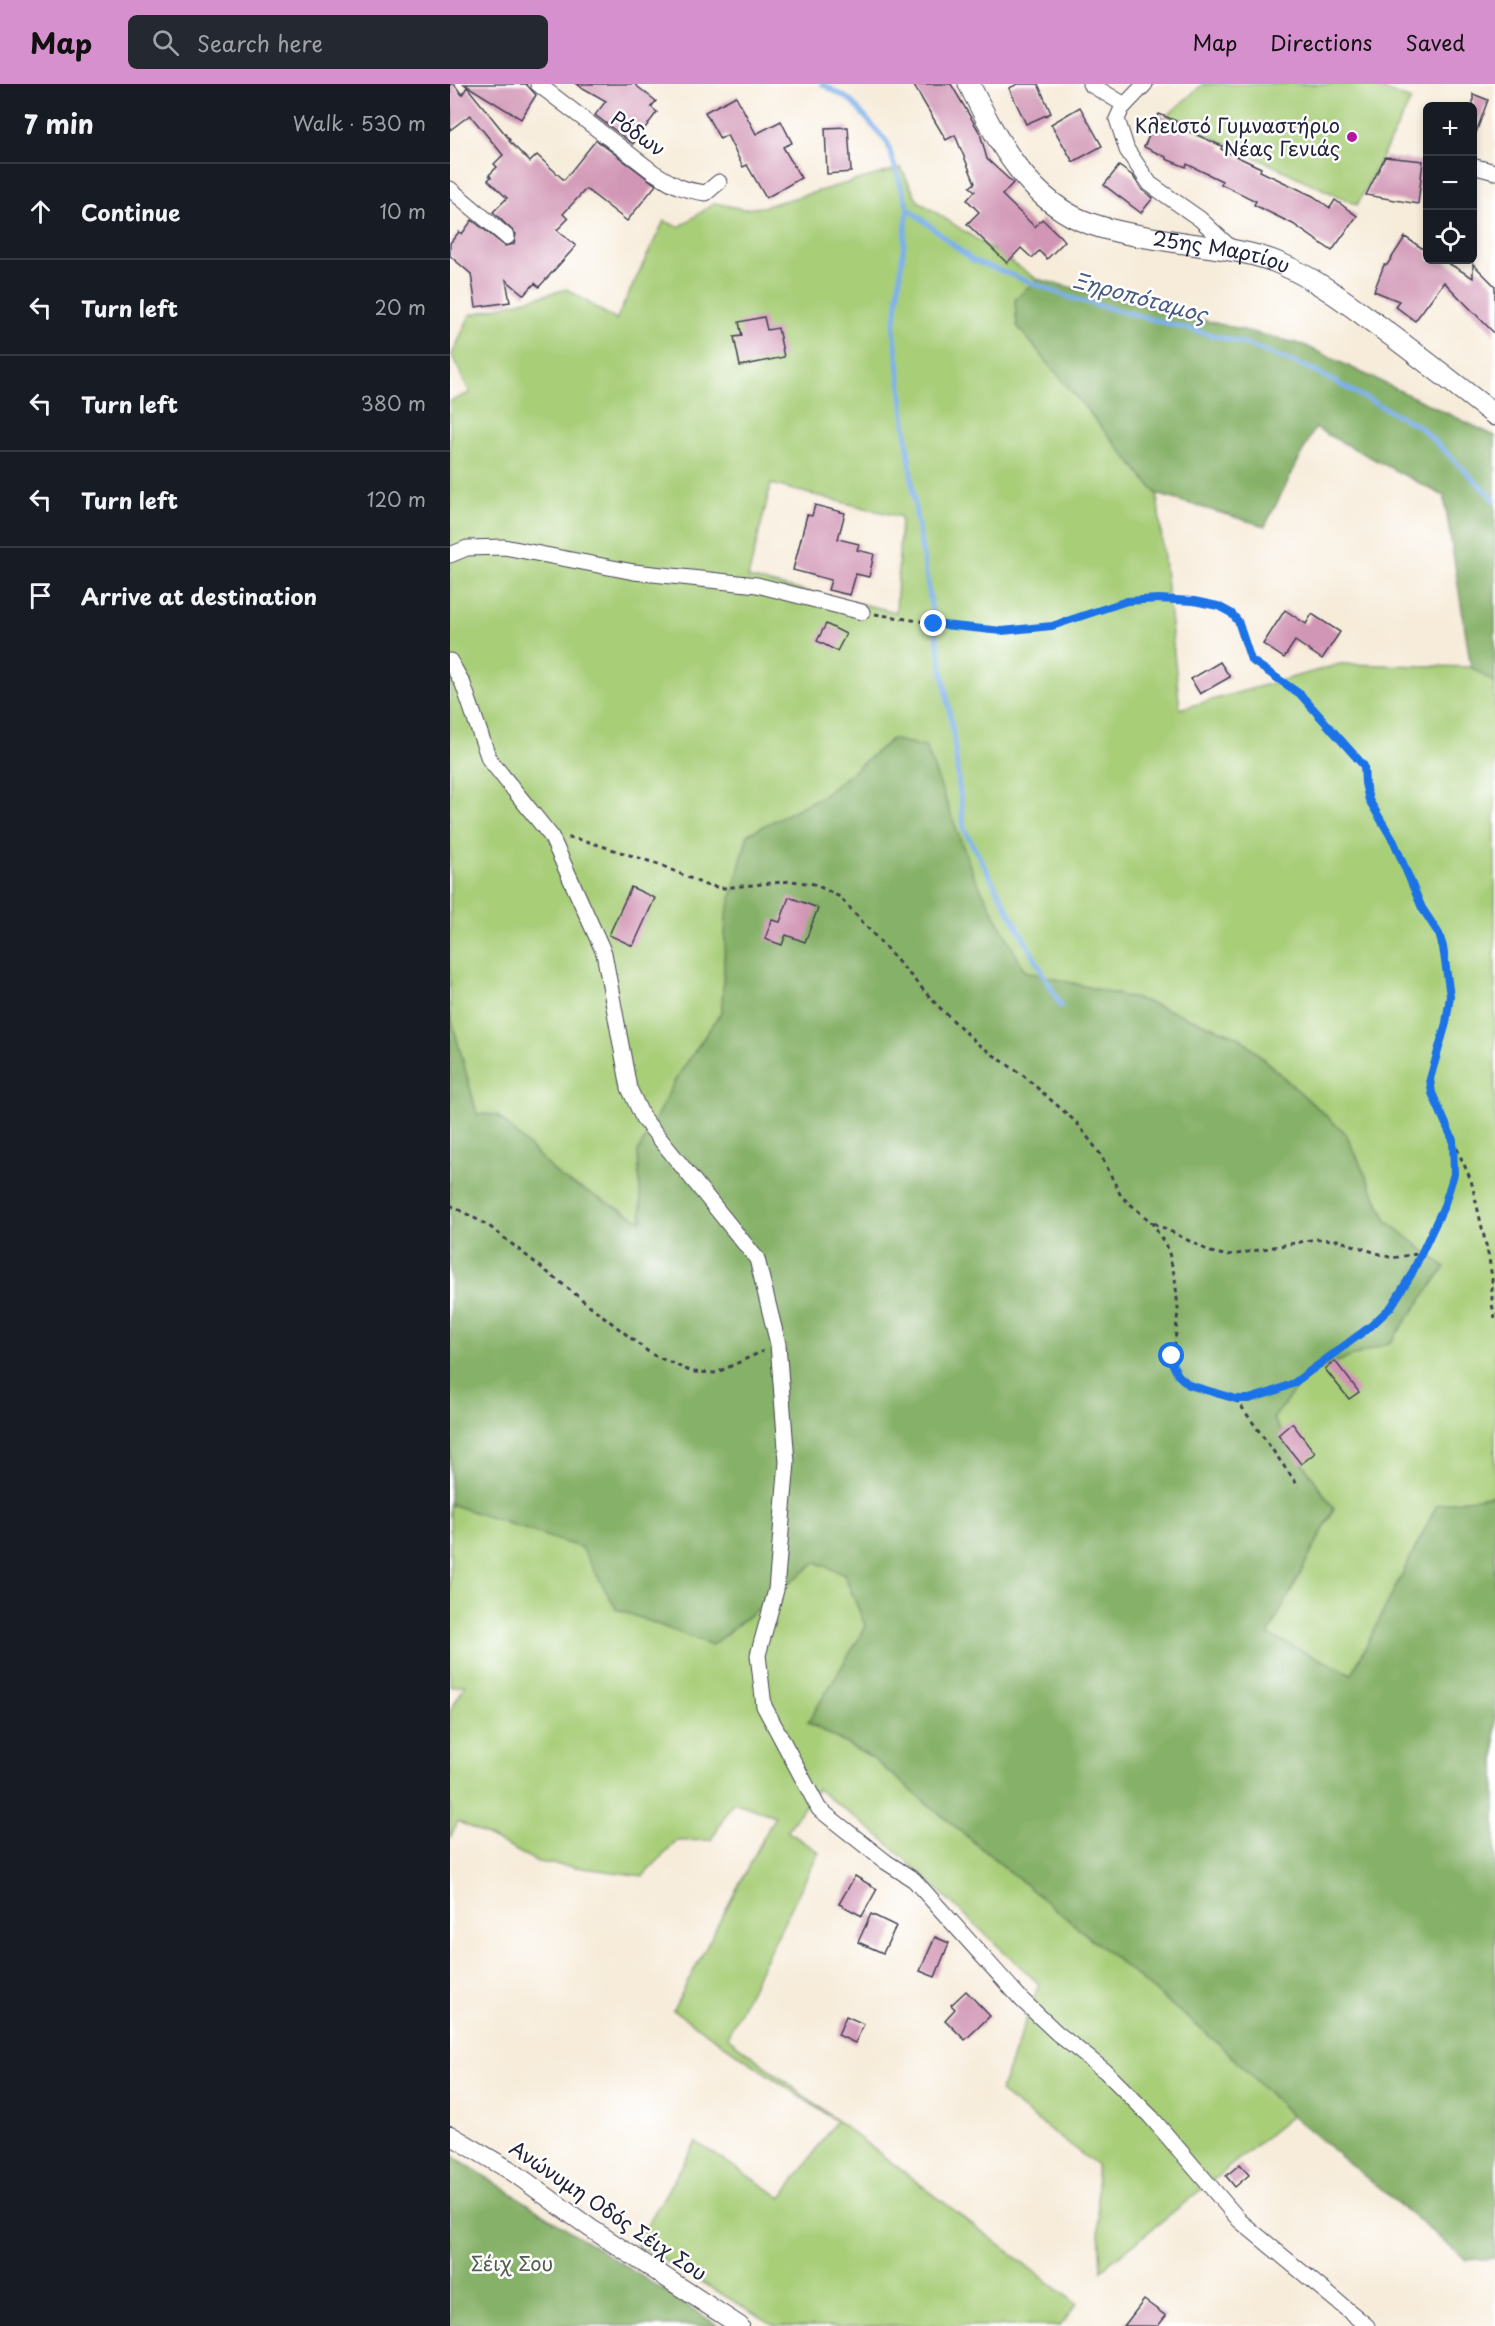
<!DOCTYPE html>
<meta charset="utf-8">
<style>
:root{--surface:#171b24;--page:#242831;--text:#f1f3f6;--muted:#9ea1a6;--line:#363941;--accent:#d690ce}
body{margin:0;font-family:"Playpen Sans",sans-serif;background:var(--page);color:var(--text)}
.controls{position:absolute;right:18px;top:18px;display:grid;overflow:hidden;border-radius:9px;box-shadow:0 3px 9px #0003}
.controls button{width:54px;height:54px;display:grid;place-items:center;padding:0;border:0;border-bottom:2px solid var(--line);background:var(--surface);color:var(--text);font:30px sans-serif}
.stop{position:absolute;width:18px;height:18px;margin:-14px;border:4px solid #1a73e8;border-radius:50%;background:#fff}
.stop.end{background:#1a73e8;border-color:#fff;box-shadow:0 2px 6px #0008}
.list{margin:0;padding:0;list-style:none}
h2{display:flex;justify-content:space-between;align-items:center;height:78px;margin:0;padding:0 24px;font-size:26px}
h2 small{font-size:20px;font-weight:400;color:var(--muted)}
.list li{display:grid;grid-template-columns:39px 1fr auto;gap:18px;align-items:center;box-sizing:border-box;height:96px;padding:0 24px;border-top:2px solid var(--line)}
.list b{display:block;font-size:22px;white-space:nowrap}
.list em{font-size:20px;font-style:normal;color:var(--muted)}
.icon{flex:none;width:33px;height:33px;fill:none;stroke:currentColor;stroke-width:2;stroke-linecap:round;stroke-linejoin:round}
.map{position:relative;flex:none;width:1045px;height:2242px;overflow:hidden}
header{display:flex;align-items:center;gap:36px;box-sizing:border-box;height:84px;padding:0 30px;background:var(--accent);color:#111}
header strong{font-size:28px}
nav{display:flex;gap:33px;margin-inline-start:auto;font-size:21px}
.search{width:420px;height:54px;background:var(--page);display:flex;align-items:center;gap:15px;box-sizing:border-box;padding:0 21px;border-radius:9px;color:var(--muted);font-size:22px}
main{display:flex}
aside{flex:1;background:var(--surface)}
.map>svg:first-child{display:block}
</style>
<header>
<strong>Map</strong>
<div class="search"><svg class="icon" aria-label="search" viewBox="0 0 24 24"><circle cx="10" cy="10" r="6"/><path d="M15 15l6 6"/></svg>Search here</div>
<nav><a>Map</a><a>Directions</a><a>Saved</a></nav>
</header>
<main>
<aside>
<h2>7 min<small>Walk · 530 m</small></h2>
<ul class="list">
<li><svg class="icon" aria-label="ahead" viewBox="0 0 24 24"><path d="M12 20V5M6 11l6-6 6 6"/></svg><div><b>Continue</b></div><em>10 m</em></li>
<li><svg class="icon" aria-label="left" viewBox="0 0 24 24"><path d="M17 20v-9H6M10 6l-5 5 5 5"/></svg><div><b>Turn left</b></div><em>20 m</em></li>
<li><svg class="icon" aria-label="left" viewBox="0 0 24 24"><path d="M17 20v-9H6M10 6l-5 5 5 5"/></svg><div><b>Turn left</b></div><em>380 m</em></li>
<li><svg class="icon" aria-label="left" viewBox="0 0 24 24"><path d="M17 20v-9H6M10 6l-5 5 5 5"/></svg><div><b>Turn left</b></div><em>120 m</em></li>
<li><svg class="icon" aria-label="arrive" viewBox="0 0 24 24"><path d="M6 21V4h12l-3 4 3 4H6"/></svg><div><b>Arrive at destination</b></div></li>
</ul>
</aside>
<div class="map">
<svg width="1045" height="2242" viewBox="0 0 1045 2242">
<rect width="100%" height="100%" fill="#fff"/>
<filter id="ink" filterUnits="userSpaceOnUse"><feTurbulence type="fractalNoise" baseFrequency=".0167" numOctaves="2"/><feDisplacementMap in="SourceGraphic" scale="12" xChannelSelector="R" yChannelSelector="G"/><feConvolveMatrix kernelMatrix="1 2 1 2 8 2 1 2 1" color-interpolation-filters="sRGB"/></filter>
<filter id="wash" filterUnits="userSpaceOnUse"><feTurbulence type="fractalNoise" baseFrequency=".008" numOctaves="4" result="noise"/><feDisplacementMap in="SourceGraphic" scale="24" xChannelSelector="R" yChannelSelector="G"/><feGaussianBlur stdDeviation="1.35" result="paint"/><feColorMatrix in="noise" values="0 0 0 0 0 0 0 0 0 0 0 0 0 0 0 0 0 1.4 0 .05"/><feComposite in="paint" operator="in"/></filter>
<g filter="url(#wash)">
<rect width="100%" height="100%" fill="#f7ecda"/>
<g fill="#a8ce78" stroke="#65785a" stroke-width="1.5" fill-rule="evenodd">
<polygon points="753,0 919,0 961,16 907,121 717,32"/>
<path d="M 451,84 L 468,117 L 587,195 L 565,216 L 567,237 L 707,410 L 730,625 L 890,580 L 1021,583 L 1045,599 L 1045,1411 L 987,1421 L 902,1590 L 818,1551 L 884,1425 L 823,1335 L 857,1289 L 941,1258 L 994,1183 L 937,1137 L 896,1050 L 789,953 L 697,918 L 575,888 L 523,790 L 442,655 L 374,711 L 298,751 L 276,834 L 272,927 L 226,995 L 188,1068 L 192,1138 L 111,1094 L 47,1031 L 27,1030 L 0,929 L 0,317 L 20,309 L 2,271 L 20,231 L 117,205 L 166,236 L 214,137 L 229,143 L 265,119 L 293,125 L 312,123 ZM 321,400 L 451,433 L 446,528 L 298,494 Z"/>
<polygon points="0,1420 132,1464 166,1525 262,1561 366,1478 394,1490 416,1543 358,1639 422,1674 769,1960 842,2032 651,2186 646,2081 550,2008 589,1900 431,1753 367,1705 337,1747 369,1768 277,1953 627,2220 610,2242 326,2242 186,2160 246,2058 332,2114 386,2037 223,1926 325,1732 283,1718 261,1756 227,1757 193,1792 88,1778 8,1737 0,1754 0,1627 15,1601 0,1602"/>
</g>
<g fill="#86b168" stroke="#546a52" stroke-width="1.5">
<polygon points="587,195 854,261 1045,352 1045,599 1021,583 994,412 865,344 815,442 707,410 567,242 565,216"/>
<polygon points="442,655 476,663 523,790 575,887 697,918 789,953 896,1050 937,1137 995,1183 941,1258 857,1289 823,1335 884,1425 818,1551 902,1590 987,1421 1045,1411 1045,2174 1016,2176 842,2032 769,1960 422,1674 358,1638 416,1543 394,1490 366,1478 262,1561 166,1525 132,1464 0,1420 0,929 27,1030 47,1031 111,1094 192,1137 188,1068 226,995 272,927 276,834 298,750 374,711"/>
<polygon points="0,2070 269,2242 0,2242"/>
</g>
<g fill="none" stroke-linecap="round" stroke-linejoin="round">
<g stroke="#7db0ea" stroke-width="5">
<polyline points="372,0 400,16 437,58 458,124 522,176 624,215 793,259 861,285 970,343 1045,416"/>
<polyline points="458,124 444,245 466,431 503,649 514,745 611,922"/>
</g>
</g>
<g id="blocks">
<g fill="#d196b5">
<polygon points="0,0 4,0 12,11 17,3 60,56 59,57 80,78 87,71 114,96 146,56 206,101 177,137 136,105 113,130 118,135 107,146 126,162 89,203 85,199 74,211 56,196 60,218 26,223 21,190 0,172 0,159 9,148 12,150 22,136 55,162 64,160 66,150 43,128 57,114 38,96 41,93 39,91 47,83 44,80 53,71 20,31 0,46"/>
<polygon points="14,0 76,0 86,11 71,35"/>
<polygon points="126,0 184,0 206,17 201,23 207,28 183,60 145,31 156,17"/>
<polygon points="463,0 501,0 530,49 537,75 563,99 552,111 585,143 592,135 615,157 597,175 589,167 582,174 571,164 557,179 517,140 529,128 517,116 525,107 520,103 525,99 505,51 496,56"/>
<polygon points="568,0 588,0 601,29 576,40 559,4"/>
<polygon points="1023,10 1038,16 1024,54 1023,54"/>
<polygon points="286,12 306,50 331,37 342,59 333,63 351,94 316,114 297,81 293,83 277,51 270,55 255,28"/>
<polygon points="630,23 652,62 623,78 601,40"/>
<polygon points="709,30 726,37 724,41 772,62 771,65 811,84 810,87 863,112 880,124 885,116 907,132 882,167 843,140 804,121 806,117 771,100 772,97 737,80 736,83 716,75 716,73 694,63"/>
<polygon points="398,43 401,88 377,90 375,44"/>
<polygon points="935,73 973,77 968,120 916,111"/>
<polygon points="669,82 683,92 692,106 703,114 691,129 654,101"/>
<polygon points="955,153 978,168 978,176 993,176 1023,194 1023,180 1045,202 1045,250 994,198 965,237 945,222 949,217 924,207 934,181 937,181"/>
<polygon points="314,233 317,246 328,244 334,273 290,282 284,253 292,252 289,238"/>
<polygon points="365,421 395,429 388,455 409,460 407,466 424,470 419,493 406,490 400,511 378,506 381,496 343,486 357,431 362,432"/>
<polygon points="835,526 856,540 862,530 890,548 872,575 845,557 834,574 813,560"/>
<polygon points="376,540 396,550 387,567 367,557"/>
<polygon points="770,578 780,593 750,610 741,595"/>
<polygon points="181,803 205,814 183,862 159,851"/>
<polygon points="339,813 368,824 355,858 336,851 332,861 315,855 322,836 330,838"/>
<polygon points="885,1277 909,1308 899,1315 875,1285"/>
<polygon points="842,1339 865,1369 851,1380 828,1351"/>
<polygon points="405,1792 427,1805 412,1832 389,1820"/>
<polygon points="421,1830 446,1842 433,1869 408,1858"/>
<polygon points="485,1853 499,1859 485,1893 470,1887"/>
<polygon points="516,1907 540,1932 515,1956 495,1936 505,1925 501,1921"/>
<polygon points="396,1932 414,1940 405,1959 388,1951"/>
<polygon points="790,2080 799,2091 785,2103 776,2092"/>
<polygon points="694,2216 716,2232 708,2242 674,2242"/>
</g>
</g>
</g>
<g filter="url(#ink)">
<use href="#blocks" fill-opacity="0" stroke="#424053" stroke-width="1.5"/>
<g fill="none" stroke-linecap="round" stroke-linejoin="round">
<defs>
<g id="minor">
<path d="M 88,0 L 203,88 C 224,101 232,106 256,109 L 269,98"/>
<polyline points="640,0 675,21"/>
<polyline points="695,0 672,24 667,35 677,66 700,100 750,135 783,166"/>
<polyline points="1022,82 1045,88"/>
<polyline points="0,105 57,153"/>
<polyline points="0,471 17,464 54,463 184,488 307,501 412,528"/>
<polyline points="0,577 13,600 39,675 101,752 154,869 179,1004 193,1034 307,1175 328,1260 337,1378 326,1506 308,1571 314,1622 369,1725 436,1778 464,1796 572,1916 607,1949 655,1987 701,2033 790,2137 917,2242"/>
</g>
<polyline id="tertiary" points="0,2051 63,2088 140,2144 290,2242"/>
<g id="secondary">
<path id="s1" d="M 519,0 C 546,55 579,119 641,140 C 670,150 703,154 734,159 C 767,164 800,167 831,180 C 863,194 891,214 919,235 C 962,266 1003,299 1045,331"/>
</g>
</defs>
<use href="#minor" stroke="#424053" stroke-width="17"/>
<use href="#tertiary" stroke="#424053" stroke-width="20"/>
<use href="#secondary" stroke="#424053" stroke-width="23"/>
<g stroke="#424053" stroke-width="3" stroke-dasharray="4.5 4.5" stroke-linecap="butt">
<polyline points="425,530 494,541 552,547 602,542 677,517 708,515 744,517 768,522 781,529 788,537 792,546 801,576 850,610 914,682 916,707 919,716 943,758 972,824 989,851 1000,912 996,939 982,984 980,995 982,1009 1021,1096 1039,1174 1042,1194 1042,1220 1045,1234"/>
<polyline points="118,754 133,756 211,781 255,801 273,804 341,797 364,800 390,813 487,921 529,961 574,992 627,1039 651,1071 671,1112 702,1139 718,1165 725,1194 728,1225 723,1281 728,1291 739,1301 786,1315 799,1315 822,1308 844,1299 921,1242 941,1223 961,1191 994,1122 1004,1090 1003,1056"/>
<polyline points="0,1121 39,1142 201,1270 242,1288 266,1289 313,1267"/>
<polyline points="704,1139 761,1168 774,1171 787,1170 866,1155 887,1156 942,1174 972,1169"/>
<polyline points="786,1315 849,1403"/>
</g>
<use href="#minor" stroke="#fff" stroke-width="15"/>
<use href="#tertiary" stroke="#fff" stroke-width="18"/>
<use href="#secondary" stroke="#fff" stroke-width="21"/>
</g>
</g>
<g fill="none" stroke-linecap="round" stroke-linejoin="round" filter="url(#ink)">
<polyline stroke="#1a73e8" stroke-width="8" points="484,540 552,547 602,542 677,517 708,515 744,517 768,522 781,529 788,537 801,576 850,610 914,682 915,699 919,716 944,758 972,824 989,850 993,863 1000,912 996,939 980,995 982,1009 1003,1056 1004,1090 994,1122 961,1191 941,1223 921,1242 844,1299 822,1308 799,1315 786,1315 739,1301 728,1291 723,1281 722,1272"/>
</g>
<circle fill="#b5179e" stroke="#fff" stroke-width="2" cx="902" cy="53" r="6"/>
<g text-anchor="middle" stroke-width="5" stroke-linejoin="round" paint-order="stroke">
<g font-size="20" fill="#22223b" stroke="#fff" text-anchor="end">
<text x="890" y="49">Κλειστό Γυμναστήριο<tspan x="890" dy="23">Νέας Γενιάς</tspan></text>
</g>
<g font-size="20" fill="#22223b" stroke="#fff">
<text transform="translate(188 50) rotate(36)" y="7">Ρόδων</text>
<text dy="7" stroke="none"><textPath href="#s1" startOffset="324">25ης Μαρτίου</textPath></text>
<text transform="translate(158 2127) rotate(34)" y="7">Ανώνυμη Οδός Σέιχ Σου</text>
</g>
<g font-size="20" fill="#515e50" stroke="#fff">
<text x="62" y="2187">Σέιχ Σου</text>
</g>
<g font-size="21" font-style="italic" fill="#465b81" stroke="#fff">
<text transform="translate(690 214) rotate(15)" y="7">Ξηροπόταμος</text>
</g>
</g>
</svg>
<div class="controls">
<button>+</button>
<button>−</button>
<button><svg class="icon" aria-label="locate" viewBox="0 0 24 24"><circle cx="12" cy="12" r="6"/><path d="M12 2v4M12 18v4M2 12h4M18 12h4"/></svg></button>
</div>
<div class="stop" style="left:722px;top:1272px"></div>
<div class="stop end" style="left:484px;top:540px"></div>
</div>
</main>
